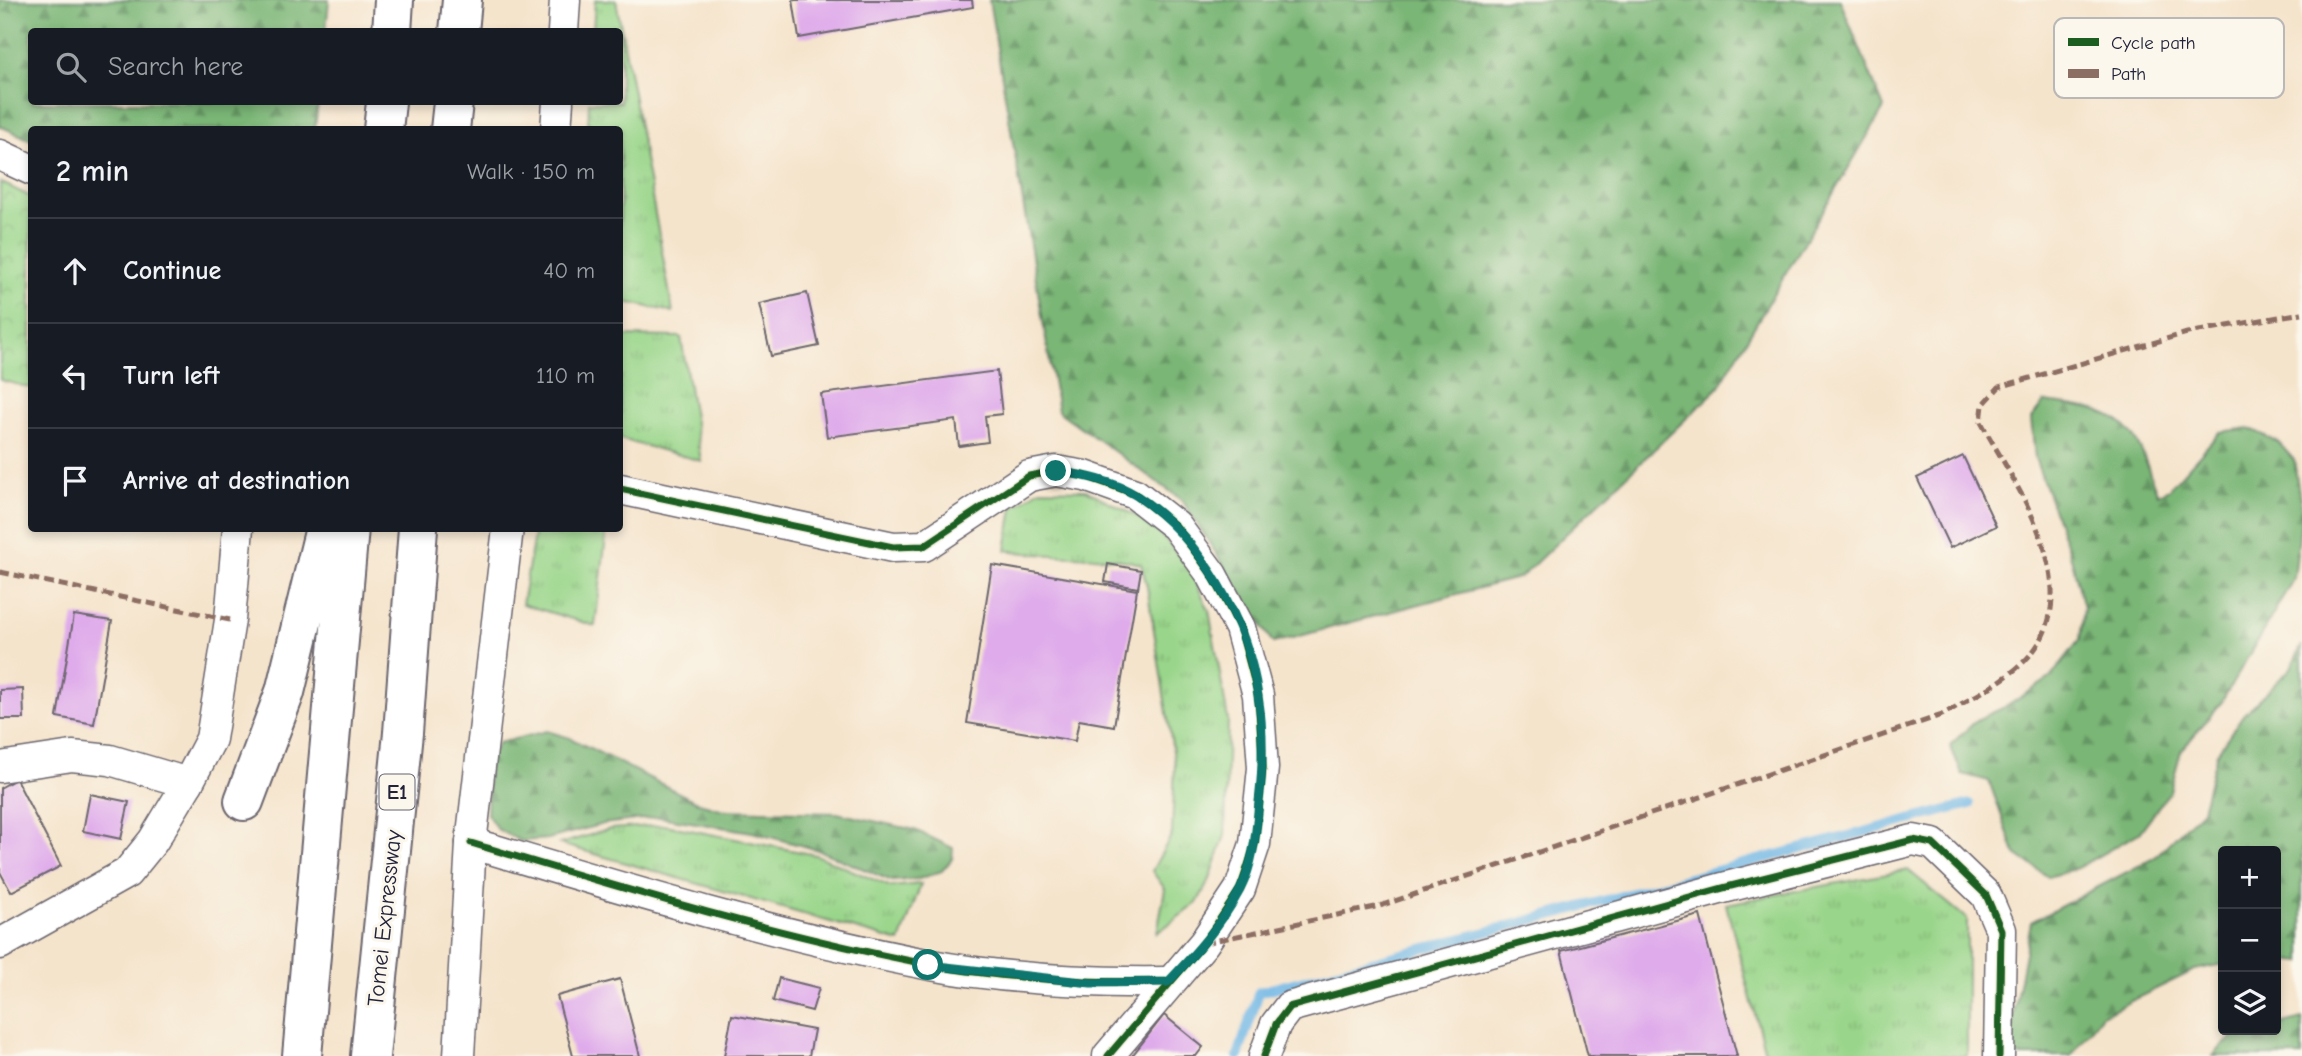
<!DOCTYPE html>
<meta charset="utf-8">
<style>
:root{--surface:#171b24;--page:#242831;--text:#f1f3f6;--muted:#9ea1a6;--line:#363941}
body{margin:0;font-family:"Comic Neue",sans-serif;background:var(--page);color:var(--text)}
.controls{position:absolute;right:21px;bottom:21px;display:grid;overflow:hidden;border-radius:7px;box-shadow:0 4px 10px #0003}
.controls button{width:63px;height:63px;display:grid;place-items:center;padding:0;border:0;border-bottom:2px solid var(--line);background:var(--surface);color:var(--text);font:35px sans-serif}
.stop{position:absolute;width:21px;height:21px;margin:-16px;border:5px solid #0f766e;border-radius:50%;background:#fff}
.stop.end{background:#0f766e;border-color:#fff;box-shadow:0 2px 7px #0008}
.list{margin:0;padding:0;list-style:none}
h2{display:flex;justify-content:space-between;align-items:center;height:91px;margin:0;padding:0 28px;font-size:30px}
h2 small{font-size:23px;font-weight:400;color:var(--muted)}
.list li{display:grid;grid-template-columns:46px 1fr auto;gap:21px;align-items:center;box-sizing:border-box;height:105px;padding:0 28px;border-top:2px solid var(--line)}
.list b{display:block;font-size:26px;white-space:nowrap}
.list em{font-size:23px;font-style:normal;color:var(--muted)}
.icon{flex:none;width:38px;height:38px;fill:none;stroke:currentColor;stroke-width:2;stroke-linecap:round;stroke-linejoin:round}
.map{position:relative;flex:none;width:2302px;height:1056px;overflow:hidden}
.search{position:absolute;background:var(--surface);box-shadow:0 4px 10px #0003;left:28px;top:28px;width:595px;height:77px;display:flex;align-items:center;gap:18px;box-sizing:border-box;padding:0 24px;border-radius:7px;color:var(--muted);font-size:26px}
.panel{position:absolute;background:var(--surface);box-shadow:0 4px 10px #0003;left:28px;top:126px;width:595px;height:406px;border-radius:7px}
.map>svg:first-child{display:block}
</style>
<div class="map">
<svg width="2302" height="1056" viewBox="0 0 2302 1056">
<defs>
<pattern id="grass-tufts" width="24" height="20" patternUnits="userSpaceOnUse" patternTransform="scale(1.75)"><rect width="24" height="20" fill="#99d58a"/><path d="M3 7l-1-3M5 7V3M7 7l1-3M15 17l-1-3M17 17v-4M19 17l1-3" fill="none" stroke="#84b778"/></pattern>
<pattern id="forest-firs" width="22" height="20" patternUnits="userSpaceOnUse" patternTransform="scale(1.75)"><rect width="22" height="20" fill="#7ab676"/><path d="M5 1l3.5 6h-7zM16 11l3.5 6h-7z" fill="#649462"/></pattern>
<pattern id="park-crowns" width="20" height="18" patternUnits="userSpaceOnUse" patternTransform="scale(1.75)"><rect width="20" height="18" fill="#99d58a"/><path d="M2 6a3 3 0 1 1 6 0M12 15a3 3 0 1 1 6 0" fill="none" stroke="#84b778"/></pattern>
</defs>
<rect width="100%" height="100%" fill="#fbf7ec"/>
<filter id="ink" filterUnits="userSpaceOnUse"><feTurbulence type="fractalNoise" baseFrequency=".0143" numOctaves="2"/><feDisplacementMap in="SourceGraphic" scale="14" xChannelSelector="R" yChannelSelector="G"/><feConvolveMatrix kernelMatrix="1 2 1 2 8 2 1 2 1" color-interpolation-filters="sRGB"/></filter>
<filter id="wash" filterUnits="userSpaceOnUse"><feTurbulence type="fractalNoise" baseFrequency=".00686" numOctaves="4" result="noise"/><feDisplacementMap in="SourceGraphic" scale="28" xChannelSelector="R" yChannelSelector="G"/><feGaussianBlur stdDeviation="1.57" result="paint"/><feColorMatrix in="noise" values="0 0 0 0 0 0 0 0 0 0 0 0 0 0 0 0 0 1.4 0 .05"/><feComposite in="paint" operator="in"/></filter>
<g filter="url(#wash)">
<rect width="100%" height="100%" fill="#f5e4cc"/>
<g fill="url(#grass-tufts)" stroke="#5e7c62" stroke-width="2">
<polygon points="595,0 616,0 673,312 620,301 620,130 588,129 589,102 620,102 620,32 593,31"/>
<polygon points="620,336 681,337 701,461 620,439"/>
<path d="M 1040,489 L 1086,490 L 1152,524 L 1189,568 L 1209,610 L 1228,720 L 1225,835 L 1210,879 L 1197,903 L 1157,933 L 1165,889 L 1152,871 L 1172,834 L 1175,764 L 1147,586 L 1141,564 C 1096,552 1051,559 1006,550 L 1013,508 Z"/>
<polygon points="535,529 607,529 595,626 522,604"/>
<polygon points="665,825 816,855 891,887 921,884 900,942 560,844 610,829"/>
<polygon points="1908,870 1967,919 1967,1056 1766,1056 1726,904"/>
</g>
<g fill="url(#forest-firs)" stroke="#4e6c58" stroke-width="2">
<polygon points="0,0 329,0 326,31 32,32 32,102 318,102 315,129 32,130 31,140 0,126"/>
<polygon points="989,0 1840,0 1884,108 1718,388 1521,577 1273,643 1182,500 1058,411"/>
<path d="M 2044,402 C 2080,406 2120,408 2138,444 C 2147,460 2150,478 2158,494 L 2169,489 L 2220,432 L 2249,428 L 2278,442 L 2294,460 L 2302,513 L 2294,578 L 2221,703 L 2181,751 L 2170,791 L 2139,833 L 2077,868 L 2048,877 L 2015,853 L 1989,781 L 1962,774 L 1950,745 L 1978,719 L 2007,706 L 2050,678 L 2080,639 L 2084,607 L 2072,561 L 2035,458 L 2031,419 Z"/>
<polygon points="2302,645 2302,962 2276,959 2276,851 2223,851 2223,964 2195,970 2102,1015 2071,1056 2015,1056 2010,1031 2031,922 2154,858 2202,810 2217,753 2243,715 2291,668"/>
<polygon points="547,731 570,738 699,803 724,810 837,813 915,830 953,848 952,859 942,871 919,879 892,881 818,850 752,832 659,817 603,824 548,839 520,841 497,829 487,814 489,761 498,743"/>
<path d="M 2302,1019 L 2302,1056 L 2213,1056 C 2233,1032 2245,1030 2276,1030 L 2276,1026 Z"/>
</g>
<polygon fill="url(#park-crowns)" stroke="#5e7c62" stroke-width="2" points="0,182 31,197 31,388 0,380"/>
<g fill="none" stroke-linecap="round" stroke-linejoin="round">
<polyline stroke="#6eb6e5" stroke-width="10" points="1238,1056 1259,992 1970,804"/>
</g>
<g id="blocks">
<g fill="#dfabeb">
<polygon points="793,0 972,0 973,7 799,38"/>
<polygon points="807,293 819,346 771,356 759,304"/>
<polygon points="997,371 1002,414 985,416 988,442 959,446 956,420 827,437 821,394"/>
<polygon points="1963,456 1996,526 1950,548 1917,478"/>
<polygon points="1108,564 1141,570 1138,588 1105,582"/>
<polygon points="992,565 1137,590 1114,726 1079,720 1075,741 967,723"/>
<polygon points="74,615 112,621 94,724 57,717"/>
<polygon points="23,689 24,719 0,719 0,690"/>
<polygon points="16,779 61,866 11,892 0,872 0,788"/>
<polygon points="90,794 129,802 121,839 83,831"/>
<polygon points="1700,915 1737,1056 1588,1056 1561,951"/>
<polygon points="779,978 819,988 812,1011 773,1001"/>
<polygon points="620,979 640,1056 573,1056 557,996"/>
<polygon points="732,1015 814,1030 809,1056 724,1056"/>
<polygon points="1164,1015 1203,1047 1196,1056 1132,1056"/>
</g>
</g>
</g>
<g filter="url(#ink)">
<use href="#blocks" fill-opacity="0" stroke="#6c666e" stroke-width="2"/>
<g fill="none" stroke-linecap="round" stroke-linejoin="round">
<defs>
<g id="street">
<polyline points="563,32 565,0"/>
<polyline points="556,130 558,102"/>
<polyline points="0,155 32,170"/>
<polyline points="620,489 893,547 924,546 1029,476 1056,471 1085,476 1135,494 1176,526 1212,575 1240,628 1258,695 1263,768 1255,844 1240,889 1204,943 1108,1056"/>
<polyline points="0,767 72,756 110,760 188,783"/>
<path d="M 471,843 C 621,888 772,934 926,964 C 1002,979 1091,983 1168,982"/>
<polyline points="0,944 127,873 153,841 188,783 211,739 230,620 238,528"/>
<polyline points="459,1056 471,843 508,528"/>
<polyline points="1264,1056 1276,1024 1289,1007 1723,888 1913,840 1933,844 1986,895 2001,930 1999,1056"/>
</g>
<g id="highway">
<polyline points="392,32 394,0"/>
<polyline points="459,32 462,0"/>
<polyline points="383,130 386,102"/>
<polyline points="450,130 453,102"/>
<polyline points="244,801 285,692 325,528"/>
<polyline points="302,1056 349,528"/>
<polyline points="370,1056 403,733 418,528"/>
</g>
</defs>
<use href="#street" stroke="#6c666e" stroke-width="33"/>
<use href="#highway" stroke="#6c666e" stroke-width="42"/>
<use href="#street" stroke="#fff" stroke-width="30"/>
<use href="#highway" stroke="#fff" stroke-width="38"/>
<g stroke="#8d6e63" stroke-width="5" stroke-dasharray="10 5" stroke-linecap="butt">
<polyline points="0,572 230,620"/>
<path d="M 1204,943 L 1380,906 L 1942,715 C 1972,697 2008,681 2031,654 C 2088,585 2015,485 1981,422 L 1983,405 L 1999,387 L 2187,333 L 2302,313"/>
</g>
<defs>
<g id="cycleway">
<polyline points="620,489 893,547 924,546 1029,476 1056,471 1085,476 1135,494 1176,526 1212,575 1240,628 1258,695 1263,768 1255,844 1240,889 1204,943 1108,1056"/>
<path d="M 471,843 C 621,888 772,934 926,964 C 1002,979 1091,983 1168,982"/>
<polyline points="1264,1056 1276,1024 1289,1007 1723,888 1913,840 1933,844 1986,895 2001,930 1999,1056"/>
</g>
</defs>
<use href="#cycleway" stroke="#fbf7ec" stroke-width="11"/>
<use href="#cycleway" stroke="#1b5e20" stroke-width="7"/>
</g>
</g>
<g fill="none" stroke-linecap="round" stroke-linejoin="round" filter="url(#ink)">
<path stroke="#0f766e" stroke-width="9" d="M 928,965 L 1091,983 L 1168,982 C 1194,955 1222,924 1240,890 C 1254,863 1256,832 1259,802 C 1263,767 1264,731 1258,696 C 1248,621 1201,538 1137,496 C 1115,481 1082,475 1056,471"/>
</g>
<g text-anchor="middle" stroke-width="6" stroke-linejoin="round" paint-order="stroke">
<rect fill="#fbf7ec" stroke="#636270" stroke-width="2" x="379.5" y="774.5" width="35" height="35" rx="5"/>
<g font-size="21" font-weight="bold" fill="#22223b">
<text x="397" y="799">E1</text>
</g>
<g font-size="23" fill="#22223b" stroke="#fbf7ec">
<text transform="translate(384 918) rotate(-84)" y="8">Tomei Expressway</text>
</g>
</g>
<rect x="2054" y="18" width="230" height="80" rx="10" fill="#fbf7ec" stroke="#bab7b7" stroke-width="2"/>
<rect x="2068" y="38" width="31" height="8" fill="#1b5e20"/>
<rect x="2068" y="69" width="31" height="9" fill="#8d6e63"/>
<g font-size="19" fill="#22223b">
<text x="2111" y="49">Cycle path</text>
<text x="2111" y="80">Path</text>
</g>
</svg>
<div class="controls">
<button>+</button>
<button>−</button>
<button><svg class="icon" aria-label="layers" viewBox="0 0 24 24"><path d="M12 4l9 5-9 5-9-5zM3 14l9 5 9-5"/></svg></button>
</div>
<div class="stop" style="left:928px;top:965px"></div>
<div class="stop end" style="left:1056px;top:471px"></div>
<div class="search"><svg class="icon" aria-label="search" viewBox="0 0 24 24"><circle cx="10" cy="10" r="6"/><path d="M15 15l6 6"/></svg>Search here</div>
<section class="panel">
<h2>2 min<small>Walk · 150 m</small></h2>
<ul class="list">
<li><svg class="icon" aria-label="ahead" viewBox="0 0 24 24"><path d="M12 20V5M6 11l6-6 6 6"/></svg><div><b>Continue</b></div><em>40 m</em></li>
<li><svg class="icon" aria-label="left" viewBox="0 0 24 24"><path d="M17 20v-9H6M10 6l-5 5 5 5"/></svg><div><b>Turn left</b></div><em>110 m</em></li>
<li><svg class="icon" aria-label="arrive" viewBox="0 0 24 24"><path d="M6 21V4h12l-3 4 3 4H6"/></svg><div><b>Arrive at destination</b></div></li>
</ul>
</section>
</div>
